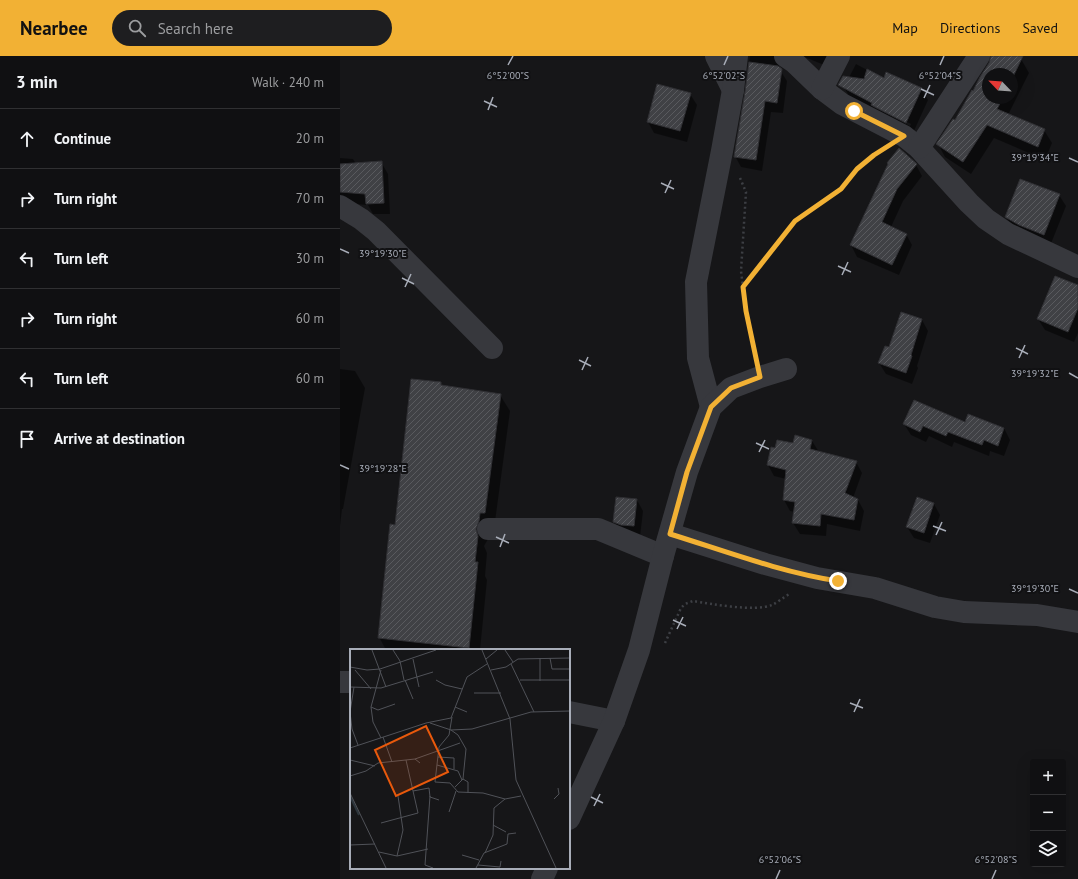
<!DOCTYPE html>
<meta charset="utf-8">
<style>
:root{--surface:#101012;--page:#1e1e20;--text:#f1f3f6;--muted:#9c9d9f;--line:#303032;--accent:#f2b134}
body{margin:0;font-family:"PT Sans",sans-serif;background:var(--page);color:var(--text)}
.controls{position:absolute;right:12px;bottom:12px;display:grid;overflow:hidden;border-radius:4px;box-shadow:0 4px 16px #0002}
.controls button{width:36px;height:36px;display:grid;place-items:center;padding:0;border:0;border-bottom:1px solid var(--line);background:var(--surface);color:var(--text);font:20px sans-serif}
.compass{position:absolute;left:642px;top:12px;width:36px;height:36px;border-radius:50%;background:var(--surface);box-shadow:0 4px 16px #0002;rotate:295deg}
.stop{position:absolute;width:12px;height:12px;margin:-9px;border:3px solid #f2b134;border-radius:50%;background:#fff}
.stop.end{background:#f2b134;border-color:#fff;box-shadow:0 1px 4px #0008}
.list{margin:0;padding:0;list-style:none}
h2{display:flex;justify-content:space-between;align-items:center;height:52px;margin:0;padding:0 16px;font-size:17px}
h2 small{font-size:13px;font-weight:400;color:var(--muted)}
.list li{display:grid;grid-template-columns:26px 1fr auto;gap:12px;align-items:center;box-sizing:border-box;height:60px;padding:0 16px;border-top:1px solid var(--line)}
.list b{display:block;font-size:15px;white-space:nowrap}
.list em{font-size:13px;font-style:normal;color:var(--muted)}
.icon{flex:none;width:22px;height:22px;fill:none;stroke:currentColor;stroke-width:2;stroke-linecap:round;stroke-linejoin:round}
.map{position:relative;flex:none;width:738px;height:823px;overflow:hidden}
header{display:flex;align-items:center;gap:24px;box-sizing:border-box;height:56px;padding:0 20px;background:var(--accent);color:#111}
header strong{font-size:19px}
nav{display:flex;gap:22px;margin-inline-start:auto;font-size:14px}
.search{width:280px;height:36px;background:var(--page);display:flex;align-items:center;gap:10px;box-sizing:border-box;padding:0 14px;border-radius:22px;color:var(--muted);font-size:15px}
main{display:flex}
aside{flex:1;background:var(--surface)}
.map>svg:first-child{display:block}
</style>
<header>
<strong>Nearbee</strong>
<div class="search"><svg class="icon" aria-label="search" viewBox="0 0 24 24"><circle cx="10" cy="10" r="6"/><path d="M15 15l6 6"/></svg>Search here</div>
<nav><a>Map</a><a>Directions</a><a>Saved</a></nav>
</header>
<main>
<aside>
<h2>3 min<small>Walk · 240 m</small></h2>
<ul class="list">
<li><svg class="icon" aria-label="ahead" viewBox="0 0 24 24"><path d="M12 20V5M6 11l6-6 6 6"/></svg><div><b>Continue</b></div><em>20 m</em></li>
<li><svg class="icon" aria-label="right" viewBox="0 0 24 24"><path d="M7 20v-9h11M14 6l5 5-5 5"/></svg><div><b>Turn right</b></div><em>70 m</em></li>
<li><svg class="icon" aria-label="left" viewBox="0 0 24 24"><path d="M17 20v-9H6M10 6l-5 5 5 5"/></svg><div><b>Turn left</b></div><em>30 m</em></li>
<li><svg class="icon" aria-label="right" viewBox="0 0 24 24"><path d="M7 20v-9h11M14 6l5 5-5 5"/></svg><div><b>Turn right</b></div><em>60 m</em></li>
<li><svg class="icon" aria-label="left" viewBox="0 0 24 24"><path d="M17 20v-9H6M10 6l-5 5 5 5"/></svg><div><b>Turn left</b></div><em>60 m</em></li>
<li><svg class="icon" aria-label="arrive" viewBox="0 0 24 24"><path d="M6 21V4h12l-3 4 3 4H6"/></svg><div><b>Arrive at destination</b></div></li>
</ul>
</aside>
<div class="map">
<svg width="738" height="823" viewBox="0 0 738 823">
<defs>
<pattern id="building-hatch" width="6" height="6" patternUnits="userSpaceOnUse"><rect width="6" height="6" fill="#404145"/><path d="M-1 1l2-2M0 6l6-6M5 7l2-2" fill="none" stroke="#595a5e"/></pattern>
</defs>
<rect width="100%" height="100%" fill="#161618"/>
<g fill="#0007" fill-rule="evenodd">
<polygon points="410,0 445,0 441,4 438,11 447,25 443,57 431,56 422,115 401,111 395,100 406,36"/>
<polygon points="462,0 494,0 489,11"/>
<path d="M 652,0 L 681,0 L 681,3 L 689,17 L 668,59 L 704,74 L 712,87 L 705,104 L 654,82 L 631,118 L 605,101 L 598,88 L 615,65 L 634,36 L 651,7 ZM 648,18 L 672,18 L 672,42 L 648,42 Z"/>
<path d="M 516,8 L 544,23 L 581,33 L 588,44 L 573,77 L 510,42 L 504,31 ZM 533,49 L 571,68 L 570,70 L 533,51 Z"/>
<polygon points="350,38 357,49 347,86 314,77 308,66"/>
<polygon points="0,102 13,103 16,108 41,106 48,118 50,158 33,158 28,149 0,147"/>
<polygon points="576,109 582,120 563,145 551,171 566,178 572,189 559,219 517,201 511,189"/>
<polygon points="719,139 726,150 710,190 673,172 666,161"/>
<polygon points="738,231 738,277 734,286 705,274 698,263"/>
<polygon points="582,264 588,275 577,310 578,312 572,328 546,318 539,307 550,293"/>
<polygon points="0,313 15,315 25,332 3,453 2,453 0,470"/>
<polygon points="100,327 103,331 160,339 170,355 154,473 144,490 147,497 145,520 147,524 140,594 46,594 39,581 56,470"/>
<polygon points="564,368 626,368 664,372 670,384 664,400 650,395 649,400 614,386 612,391 589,380 586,386 571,379"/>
<polygon points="472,385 479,396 516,406 522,417 513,442 518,444 524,455 520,475 487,468 486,480 460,478 453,467 455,456 450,455 444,444 446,423 434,420 428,409 453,389"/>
<polygon points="297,444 303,455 300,481 281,477 274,465"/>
<polygon points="594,448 600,459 590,487 574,482 567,471"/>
</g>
<g fill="url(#building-hatch)" stroke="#303034">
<polygon points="651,0 683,0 672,23 672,18 648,18 648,42 663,42 657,53 705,73 698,91 647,69 623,106 596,88 613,63 615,64 632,34 633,35 640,21 649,7"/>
<polygon points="409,6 438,10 442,13 437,47 425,45 416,104 394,101 405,36"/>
<polygon points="527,13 544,22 546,16 582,32 566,67 531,49 532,47 498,29 503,20 524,23"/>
<polygon points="317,28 351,37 340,75 307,66"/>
<polygon points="559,92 577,108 557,133 542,166 567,178 552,209 510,189 548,108 547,107"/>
<polygon points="42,105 44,147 26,148 25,138 0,136 0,108"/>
<polygon points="680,123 720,138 704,179 679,169 665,161"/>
<polygon points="715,220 738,229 738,252 728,276 697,263"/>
<polygon points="561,256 582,263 571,299 572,300 566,317 538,307 545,290 549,291"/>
<polygon points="71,323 101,326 101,329 161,338 145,457 140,457 139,465 136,473 138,480 135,506 138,506 129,592 38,582 50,468 55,469"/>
<polygon points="574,344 625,366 628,358 664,372 658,390 644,384 642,389 608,376 606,380 583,370 580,376 563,368"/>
<polygon points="455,379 472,384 470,393 517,405 505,437 518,443 514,464 481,458 480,470 452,467 455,446 443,444 446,414 427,409 431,391 435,392 437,384 453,387"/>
<polygon points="276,441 297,443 294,470 281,469 273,466"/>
<polygon points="577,441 594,447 584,477 566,471"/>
</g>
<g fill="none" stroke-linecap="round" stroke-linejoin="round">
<g stroke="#3d3f44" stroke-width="2.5" stroke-dasharray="2 3" stroke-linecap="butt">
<polyline points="400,122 406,136 401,215 406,255 416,300"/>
<polyline points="403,231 455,165 501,133 517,113 543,93"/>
<path d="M 325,587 L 341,552 L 345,548 L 353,545 C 372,548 414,556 432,549 C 438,546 444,541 451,537"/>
</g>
<g stroke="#37383d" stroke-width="22">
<polyline points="376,0 393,34"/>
<polyline points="445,0 454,6 482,33 502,48 564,80 579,92 629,147 646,163 668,178 738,211"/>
<polyline points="482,33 499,0"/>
<polyline points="579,92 639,0"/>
<polyline points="0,150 21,163 36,175 152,292"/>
<polyline points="371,351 358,302 356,226 382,95 393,34 397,0"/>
<polyline points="148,473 258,473 323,500"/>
<polyline points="330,478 425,508 477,522 535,532 595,551 624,556 697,559 738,566"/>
<polyline points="0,626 11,626"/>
<polyline points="229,656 274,665"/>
<polyline points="229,763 274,665 299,594 323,500 347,416 371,351 391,332 420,321 446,313"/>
<polyline points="202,823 207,812"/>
</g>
</g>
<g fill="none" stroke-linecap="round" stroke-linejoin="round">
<path stroke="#f2b134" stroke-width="5" d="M 498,525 C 440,516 385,495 330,478 L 347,416 L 371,351 L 391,332 L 420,321 L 406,255 L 403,231 L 455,165 L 501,133 L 517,113 L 534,99 L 564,80 L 514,55"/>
</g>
<path fill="none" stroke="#a8adb8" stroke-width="1.5" d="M 168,9 L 173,0M 384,9 L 388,0M 600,9 L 604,0M 581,33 L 594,39M 584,42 L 590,29M 144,45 L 157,51M 148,54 L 153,41M 729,102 L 738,106M 321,127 L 334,133M 325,137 L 331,124M 0,193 L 9,197M 498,210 L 511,216M 502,219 L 508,206M 62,222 L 74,228M 65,231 L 71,218M 676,292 L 688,298M 679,302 L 685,289M 239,304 L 251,310M 242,314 L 248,301M 729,317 L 738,322M 416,387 L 429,393M 419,396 L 425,384M 0,409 L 9,413M 593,470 L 606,475M 596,479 L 602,466M 156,481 L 169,487M 160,491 L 165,478M 729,533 L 738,537M 333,564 L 346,570M 337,573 L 343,561M 510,647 L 523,652M 514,656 L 520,643M 251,741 L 263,747M 254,750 L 260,738M 436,823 L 440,814M 652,823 L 656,814"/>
<g transform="translate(10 593)">
<rect width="220" height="220" fill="#161618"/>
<path fill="none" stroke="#2c353c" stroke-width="2" d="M 0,147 L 9,166"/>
<path fill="none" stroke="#505258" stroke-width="1" d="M 22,1 L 36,38M 43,1 L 50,12 L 54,31M 132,1 L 160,70 L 166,131 L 206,219M 155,1 L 163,13M 190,9 L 190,32M 200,9 L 202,20 L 220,20M 63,10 L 69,38M 136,10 L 147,1M 161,15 L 184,63M 0,18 L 17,21 L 30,20 L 86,1M 5,21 L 21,40M 31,21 L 21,58 L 23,73 L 31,89M 141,21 L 156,18 L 168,10 L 220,9M 55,31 L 63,50M 86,31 L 95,36 L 112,40M 170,31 L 220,31M 0,38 L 31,39 L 83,23M 4,38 L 0,63 L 2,80 L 8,96M 124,44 L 151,44M 21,58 L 28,61 L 45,55M 105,58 L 117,63M 102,68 L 99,86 L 89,98 L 85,133 L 100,134 L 108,143 L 133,144 L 155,150 L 171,147M 80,74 L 101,81 L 122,80 L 181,63 L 220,62M 101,81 L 108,86 L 116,100 L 113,130 L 105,138M 33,88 L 42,113M 0,99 L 76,74 L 101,69 L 117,28 L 137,15M 88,108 L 104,109 L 104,120M 65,110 L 110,94M 0,111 L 25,117M 87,116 L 108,122 L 112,131M 0,127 L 16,122 L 28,114 L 65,110 L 70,114M 113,130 L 118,133 L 118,144M 63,142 L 79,139 L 80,148 L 89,151M 0,144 L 36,219M 80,147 L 75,216 L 83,219M 204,150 L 209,145 L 208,139M 99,163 L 106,142M 31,174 L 68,164 L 56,111M 143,176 L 156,183M 0,196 L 25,195M 29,203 L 47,207 L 78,200M 135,204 L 143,186 L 144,159 L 155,150M 112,206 L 129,211M 47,207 L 53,181 L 48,147M 128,216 L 150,218 L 151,212M 126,219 L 134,204 L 157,195 L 158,185 L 166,184"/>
<path fill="#e8590c" fill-opacity="0.15" stroke="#e8590c" stroke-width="2" d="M 76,77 L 98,123 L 46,147 L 25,101 Z"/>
<rect width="220" height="220" fill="none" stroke="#a8adb8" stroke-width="2"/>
</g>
<g font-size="10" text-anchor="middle" fill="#a8adb8" stroke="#111113" stroke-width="4" stroke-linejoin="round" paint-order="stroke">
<text x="168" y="23">6°52'00"S</text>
<text x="384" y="23">6°52'02"S</text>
<text x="600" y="23">6°52'04"S</text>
<text x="695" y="105">39°19'34"E</text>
<text x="43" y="201">39°19'30"E</text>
<text x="695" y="321">39°19'32"E</text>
<text x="43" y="416">39°19'28"E</text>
<text x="695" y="536">39°19'30"E</text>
<text x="440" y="807">6°52'06"S</text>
<text x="656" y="807">6°52'08"S</text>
</g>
</svg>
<div class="controls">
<button>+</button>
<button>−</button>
<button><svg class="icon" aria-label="layers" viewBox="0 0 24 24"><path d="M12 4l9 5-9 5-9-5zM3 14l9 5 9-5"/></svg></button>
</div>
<svg class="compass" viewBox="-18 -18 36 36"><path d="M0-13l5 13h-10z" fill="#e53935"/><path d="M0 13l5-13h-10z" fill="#9c9d9f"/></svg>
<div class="stop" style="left:514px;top:55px"></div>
<div class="stop end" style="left:498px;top:525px"></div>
</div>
</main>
